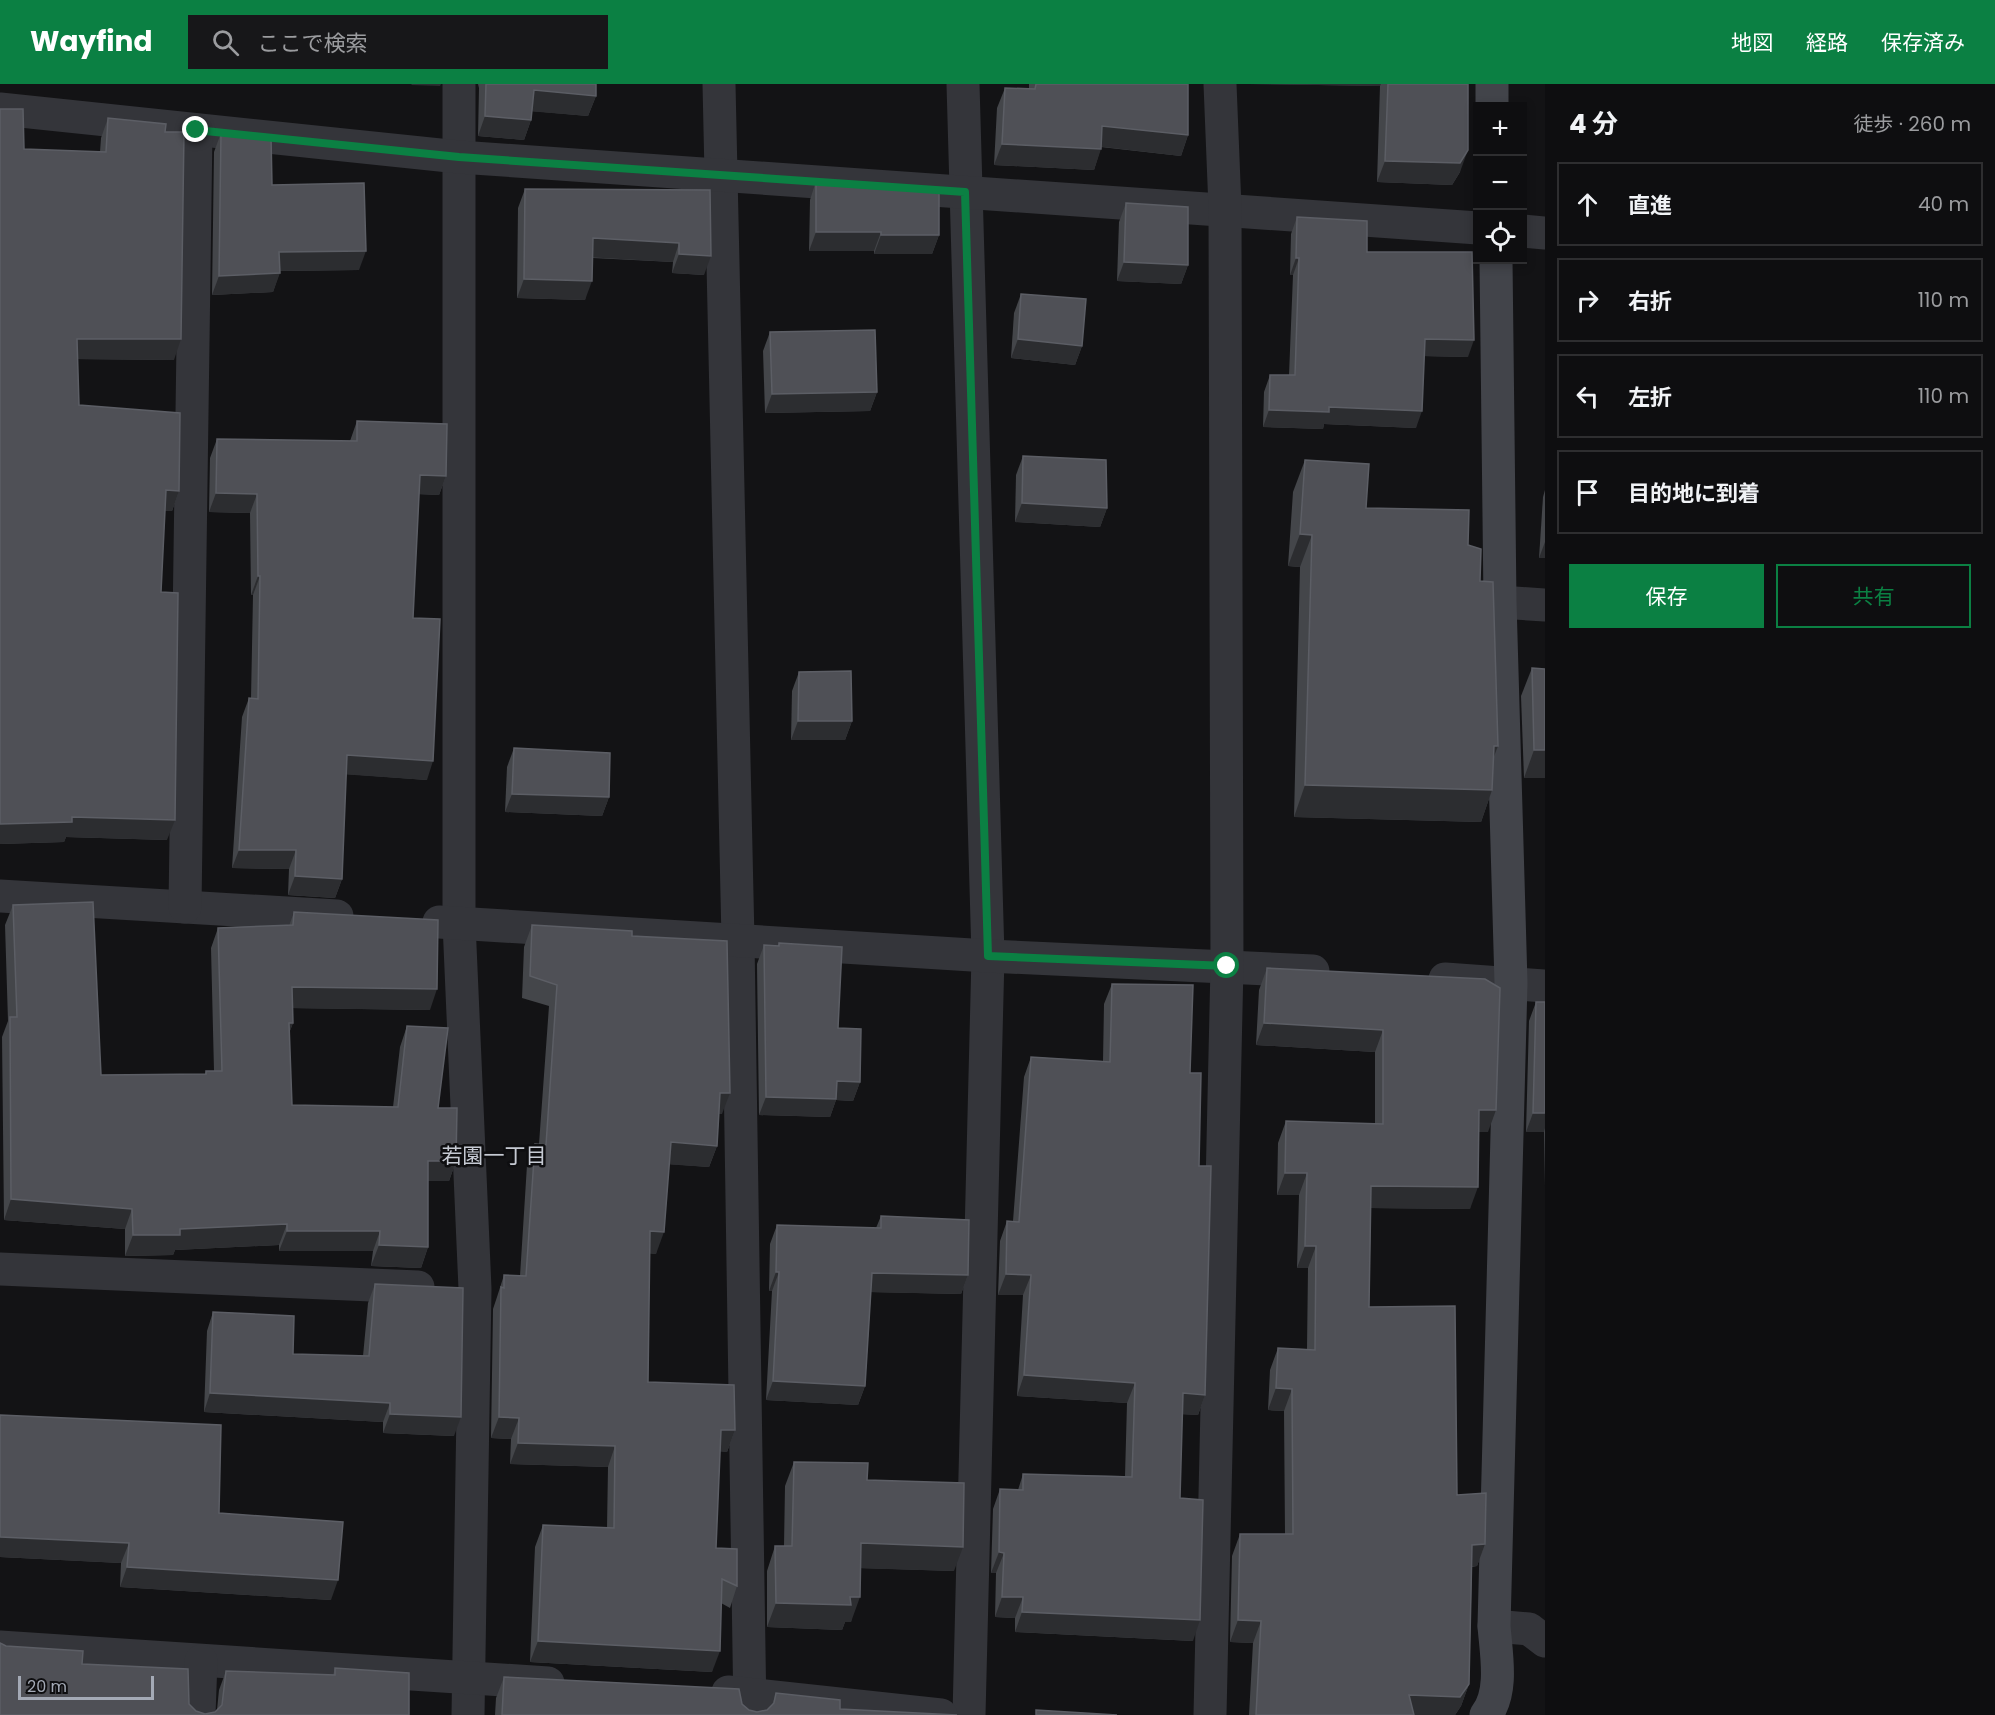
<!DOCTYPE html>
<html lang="ja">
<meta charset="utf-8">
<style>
:root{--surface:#0e0e10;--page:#171719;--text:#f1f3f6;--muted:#9b9c9f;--line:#2e2e30;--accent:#0b8043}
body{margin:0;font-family:Poppins,"Noto Sans JP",sans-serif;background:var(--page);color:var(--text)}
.controls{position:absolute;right:18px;top:18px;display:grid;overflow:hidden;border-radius:0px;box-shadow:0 3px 9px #0003}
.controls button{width:54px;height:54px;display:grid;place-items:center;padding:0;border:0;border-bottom:2px solid var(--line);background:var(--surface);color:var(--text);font:30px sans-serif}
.scale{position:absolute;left:18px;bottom:15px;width:136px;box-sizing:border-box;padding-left:6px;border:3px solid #a4aab6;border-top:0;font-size:16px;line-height:21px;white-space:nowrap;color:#a4aab6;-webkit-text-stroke:4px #0e0e10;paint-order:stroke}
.stop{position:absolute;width:18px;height:18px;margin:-14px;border:4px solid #0b8043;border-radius:50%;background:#fff}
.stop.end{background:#0b8043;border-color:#fff;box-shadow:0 2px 6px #0008}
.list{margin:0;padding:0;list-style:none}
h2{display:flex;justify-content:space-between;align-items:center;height:78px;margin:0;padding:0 24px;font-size:26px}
h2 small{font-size:20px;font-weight:400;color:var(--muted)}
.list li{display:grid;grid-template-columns:39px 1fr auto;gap:18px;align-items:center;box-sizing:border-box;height:84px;margin:0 12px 12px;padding:0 12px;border:2px solid var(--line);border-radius:0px}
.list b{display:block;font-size:22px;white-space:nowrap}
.list em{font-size:20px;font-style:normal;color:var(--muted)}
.actions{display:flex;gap:12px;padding:18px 24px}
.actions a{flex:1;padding:14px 0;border:2px solid var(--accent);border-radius:0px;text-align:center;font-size:21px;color:var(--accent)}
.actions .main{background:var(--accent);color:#fff}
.icon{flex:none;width:33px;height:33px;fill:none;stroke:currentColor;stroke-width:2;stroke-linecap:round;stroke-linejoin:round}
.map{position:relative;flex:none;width:1545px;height:1631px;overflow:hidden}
header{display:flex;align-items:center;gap:36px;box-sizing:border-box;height:84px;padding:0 30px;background:var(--accent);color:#fff}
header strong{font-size:28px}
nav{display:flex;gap:33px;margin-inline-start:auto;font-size:21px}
.search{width:420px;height:54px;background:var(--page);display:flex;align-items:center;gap:15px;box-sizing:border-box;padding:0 21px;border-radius:0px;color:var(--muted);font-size:22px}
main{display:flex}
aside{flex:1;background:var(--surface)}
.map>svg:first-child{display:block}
</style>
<header>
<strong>Wayfind</strong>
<div class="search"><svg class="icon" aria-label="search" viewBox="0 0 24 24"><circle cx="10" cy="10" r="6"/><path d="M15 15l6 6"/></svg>ここで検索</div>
<nav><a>地図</a><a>経路</a><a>保存済み</a></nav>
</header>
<main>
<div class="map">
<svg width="1545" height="1631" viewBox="0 0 1545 1631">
<rect width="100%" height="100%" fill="#131315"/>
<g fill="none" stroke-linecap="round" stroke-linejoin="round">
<g stroke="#34353a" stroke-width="33">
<polyline points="459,0 459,839 475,1205 468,1631"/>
<polyline points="719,0 738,856 750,1631"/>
<polyline points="963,0 988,872 969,1631"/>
<polyline points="0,25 459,73 1478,144"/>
<polyline points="1522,147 1545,149"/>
<polyline points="1500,518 1545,521"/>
<polyline points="0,812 337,832"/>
<polyline points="185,823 196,46"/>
<polyline points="439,838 988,872 1313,887"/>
<polyline points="1445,895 1545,902"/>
<polyline points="0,1185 418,1203"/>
<polyline points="1494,1542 1529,1545 1545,1557"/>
<polyline points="0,1563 548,1599"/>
<polyline points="728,1608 941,1631"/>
<polyline points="199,1631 201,1577"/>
<polyline points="1210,1631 1227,882 1225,124 1220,0"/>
</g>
<g stroke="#42444a" stroke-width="33">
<polyline points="1492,0 1492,22"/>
<path d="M 1486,1631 C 1504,1608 1496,1569 1494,1542 L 1511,899 L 1500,518 L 1496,176"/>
</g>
</g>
<g fill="#44464a">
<polygon points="478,0 596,0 596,12 588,32 532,27 531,36 524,56 478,52 479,4"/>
<polygon points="1029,0 1188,0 1188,51 1181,72 1101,63 1094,86 994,81 997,24 1005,4 1029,5"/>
<polygon points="1248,0 1468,0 1460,88 1452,101 1377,98 1380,2"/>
<polygon points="0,25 24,65 100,68 101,54 108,34 165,48 174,276 77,275 79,321 179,407 172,427 165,427 161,508 167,756 66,753 64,758 0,760"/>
<polygon points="221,49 272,101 359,186 280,187 273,208 212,211 214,68"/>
<polygon points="816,97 939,151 932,170 874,170 874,167 809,167 810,116"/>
<polygon points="525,105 710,106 704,191 672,189 673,178 593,174 585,216 517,214 518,124"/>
<polygon points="1126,119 1188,181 1181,200 1117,197 1119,138"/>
<polygon points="1297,133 1367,168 1468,273 1424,272 1416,344 1324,340 1323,345 1263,343 1264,308 1270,291 1289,291 1293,191 1290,191 1291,150"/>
<polygon points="1021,210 1082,262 1075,281 1011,274 1014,229"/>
<polygon points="770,248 877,308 870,327 765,329 763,267"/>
<polygon points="357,337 446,392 439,411 419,410 413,534 427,696 346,690 342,795 335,814 288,811 289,785 232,784 242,633 249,614 251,614 253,511 251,511 250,429 209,428 210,374 217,355 350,357"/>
<polygon points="1023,372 1107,424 1100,443 1015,438 1016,391"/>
<polygon points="1305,376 1366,424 1468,461 1480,497 1498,662 1493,674 1492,706 1481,738 1294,733 1300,483 1288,482 1293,408"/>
<polygon points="1545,406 1545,474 1539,474 1543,413"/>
<polygon points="1532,584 1545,694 1524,694 1521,612"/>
<polygon points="799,588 852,637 845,656 791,656 792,607"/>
<polygon points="514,664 609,713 602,732 505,728 507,683"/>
<polygon points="13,821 101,991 205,990 206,987 214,987 211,864 218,844 289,842 294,828 430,926 292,924 293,939 289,949 292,1021 393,1023 400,963 407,942 456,1077 449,1097 428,1097 428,1163 421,1184 371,1182 373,1167 279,1167 279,1161 175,1166 173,1171 125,1172 125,1145 4,1136 2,953 8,937 5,841"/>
<polygon points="532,841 632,852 722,1030 719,1030 717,1062 709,1083 669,1080 656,1170 649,1169 648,1298 735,1346 727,1368 720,1367 716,1464 737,1502 730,1524 721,1519 712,1588 530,1578 535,1463 543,1441 607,1444 608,1383 510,1380 511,1355 491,1354 493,1225 497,1213 504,1191 520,1192 527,1081 535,1060 539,1060 549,922 522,914 524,863"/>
<polygon points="779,859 838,944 860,998 853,1017 836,1016 830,1033 759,1031 757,880 764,861 778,862"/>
<polygon points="1267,884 1485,895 1488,1048 1478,1048 1470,1125 1371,1124 1369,1223 1457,1411 1485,1460 1477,1482 1472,1483 1469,1600 1461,1622 1455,1631 1249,1631 1253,1559 1230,1558 1232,1472 1240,1450 1285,1450 1284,1327 1268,1326 1270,1286 1278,1264 1307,1265 1308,1184 1297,1184 1299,1111 1277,1111 1278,1059 1286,1037 1375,1040 1375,968 1256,961 1259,906"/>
<polygon points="1112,900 1190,989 1199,1082 1205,1311 1198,1331 1182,1330 1180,1414 1193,1557 1015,1548 1015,1534 995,1533 996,1489 991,1489 993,1425 1000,1405 1018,1406 1023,1390 1125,1392 1127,1319 1017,1312 1023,1211 998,1211 1000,1157 1007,1137 1013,1137 1024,993 1031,973 1103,977 1104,920"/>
<polygon points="1536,918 1545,918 1545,1102 1544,1048 1526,1048 1529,937"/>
<polygon points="881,1132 968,1191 961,1210 871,1208 865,1302 858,1321 766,1316 772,1207 769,1207 770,1160 777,1141 876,1144"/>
<polygon points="375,1200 454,1352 383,1349 383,1338 204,1328 207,1247 213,1228 293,1270 363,1272 368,1219"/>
<polygon points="794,1378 867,1396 954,1487 861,1484 851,1538 845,1538 842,1546 767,1543 767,1487 775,1462 784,1462 785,1402"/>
<polygon points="219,1429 331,1516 120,1503 121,1479 0,1473"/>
<polygon points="6,1562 82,1580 189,1620 196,1627 205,1630 215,1628 217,1626 219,1606 226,1587 333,1591 335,1584 409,1631 0,1631"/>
<polygon points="504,1593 742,1620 749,1626 757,1628 767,1626 772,1621 776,1609 840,1625 957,1631 495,1631 496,1614"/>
</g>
<g fill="#2c2d30">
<polygon points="412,0 441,0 440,2 411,1"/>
<polygon points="1248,0 1381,0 1380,2"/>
<polygon points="534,6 596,12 588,32 527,27"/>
<polygon points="485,32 531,36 524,56 478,52"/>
<polygon points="1102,42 1188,51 1181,72 1095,62"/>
<polygon points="1002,60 1101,65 1094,86 994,81"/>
<polygon points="1468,66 1460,88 1452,101 1377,98 1385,77"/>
<polygon points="816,148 881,148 874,167 809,167"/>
<polygon points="881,151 939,151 932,170 874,170"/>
<polygon points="593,154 679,159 673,178 586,173"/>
<polygon points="366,167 359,186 272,187 279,168"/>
<polygon points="679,170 711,172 704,191 672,189"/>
<polygon points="1296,174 1299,174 1293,191 1290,191"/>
<polygon points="1124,178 1188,181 1181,200 1117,197"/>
<polygon points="280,189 273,208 212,211 219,192"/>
<polygon points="524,195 592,197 585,216 517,214"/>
<polygon points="77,255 181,255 174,276 69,275"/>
<polygon points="1018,255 1082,262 1075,281 1011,274"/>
<polygon points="1425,255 1474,256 1468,273 1419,272"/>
<polygon points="877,308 870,327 765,329 772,310"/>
<polygon points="1329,323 1422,327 1416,344 1324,340 1323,345 1263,343 1269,326"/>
<polygon points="420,391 446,392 439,411 413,410"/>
<polygon points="166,406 179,407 172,427 159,427"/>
<polygon points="216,409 257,410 250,429 209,428"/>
<polygon points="1022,419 1107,424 1100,443 1015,438"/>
<polygon points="1300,450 1312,451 1300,483 1288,482"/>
<polygon points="1545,458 1545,474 1539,474"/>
<polygon points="258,492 260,492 253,511 251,511"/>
<polygon points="798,637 852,637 845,656 791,656"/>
<polygon points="1494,662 1498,662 1486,693"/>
<polygon points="1534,666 1545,666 1545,694 1524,694"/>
<polygon points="347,671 433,677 427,696 340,690"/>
<polygon points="1305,701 1492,706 1481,738 1294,733"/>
<polygon points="512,710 609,713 602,732 505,728"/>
<polygon points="72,733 175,736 167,756 66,753 64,758 0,760 0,740"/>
<polygon points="239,766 296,766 289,785 232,784"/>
<polygon points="295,792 342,795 335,814 288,811"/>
<polygon points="292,903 437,905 430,926 284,924"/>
<polygon points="289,939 293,939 285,960"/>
<polygon points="1264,939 1383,946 1375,968 1256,961"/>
<polygon points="837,997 860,998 853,1017 836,1016 830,1033 759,1031 766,1013"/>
<polygon points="720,1009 730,1009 722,1030 713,1030"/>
<polygon points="1479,1026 1496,1026 1488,1048 1471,1048"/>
<polygon points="1533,1029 1545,1029 1545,1044 1544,1048 1526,1048"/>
<polygon points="671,1058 717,1062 709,1083 663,1080"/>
<polygon points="428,1077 456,1077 449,1097 421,1097"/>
<polygon points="1285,1089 1307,1089 1299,1111 1277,1111"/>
<polygon points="1371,1102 1478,1103 1470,1125 1363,1124"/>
<polygon points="11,1115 132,1125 125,1145 4,1136"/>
<polygon points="287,1140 279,1161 175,1166 173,1171 125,1172 133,1151 180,1145"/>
<polygon points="287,1147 380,1147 373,1167 279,1167"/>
<polygon points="650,1147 664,1148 656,1170 642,1169"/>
<polygon points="379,1161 428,1163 421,1184 371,1182"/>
<polygon points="1305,1162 1316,1162 1308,1184 1297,1184"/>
<polygon points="776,1188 779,1188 772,1207 769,1207"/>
<polygon points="872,1189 968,1191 961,1210 865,1208"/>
<polygon points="1006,1190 1031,1191 1023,1211 998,1211"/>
<polygon points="1024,1291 1135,1299 1127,1319 1017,1312"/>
<polygon points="773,1297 865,1302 858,1321 766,1316"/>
<polygon points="1276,1304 1292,1305 1284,1327 1268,1326"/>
<polygon points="210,1309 390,1319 383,1338 204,1328"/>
<polygon points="1183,1309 1205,1311 1198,1331 1176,1330"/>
<polygon points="390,1330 461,1333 454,1352 383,1349"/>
<polygon points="499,1333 519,1334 511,1355 491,1354"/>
<polygon points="721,1346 735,1346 727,1368 713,1367"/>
<polygon points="518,1359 615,1362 608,1383 510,1380"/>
<polygon points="0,1453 129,1459 121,1479 0,1473"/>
<polygon points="861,1459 963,1463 954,1487 853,1484"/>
<polygon points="1485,1460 1477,1482 1464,1483 1472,1461"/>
<polygon points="999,1468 1004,1469 996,1489 991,1489"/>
<polygon points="127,1483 338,1496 331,1516 120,1503"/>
<polygon points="850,1513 860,1513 851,1538 845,1538 842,1546 767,1543 776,1519"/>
<polygon points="1002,1513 1023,1513 1015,1534 995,1533"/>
<polygon points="1022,1528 1200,1536 1193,1557 1015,1548"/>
<polygon points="1238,1536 1261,1537 1253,1559 1230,1558"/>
<polygon points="538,1557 720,1567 712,1588 530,1578"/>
<polygon points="1469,1600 1461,1622 1455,1631 1402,1631 1409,1611"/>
</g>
<g fill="#4f5056" stroke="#5c5e65" stroke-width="1.5">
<polygon points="486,0 596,0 596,12 534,6 531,36 485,32"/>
<polygon points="1036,0 1188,0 1188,51 1102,42 1101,65 1002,60 1005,4 1035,5"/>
<polygon points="1388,0 1468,0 1468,66 1460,79 1385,77"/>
<polygon points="0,25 23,25 24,65 106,68 108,34 166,40 165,48 184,48 181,255 77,255 79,321 180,329 179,407 166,406 161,508 178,509 175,736 72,733 72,738 0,740"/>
<polygon points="221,49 271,52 272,101 364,99 366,167 279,168 280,189 219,192"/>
<polygon points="816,97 939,106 939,151 881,151 881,148 816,148"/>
<polygon points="525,105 710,106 711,172 679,170 679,159 593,154 592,197 524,195"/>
<polygon points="1126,119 1188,123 1188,181 1124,178"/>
<polygon points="1297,133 1367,137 1367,168 1472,168 1474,256 1425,255 1422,327 1329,323 1329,328 1269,326 1270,291 1295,291 1299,174 1296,174"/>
<polygon points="1021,210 1086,215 1082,262 1018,255"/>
<polygon points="875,246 877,308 772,310 770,248"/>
<polygon points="357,337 447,340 446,392 420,391 413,534 440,535 433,677 347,671 342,795 295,792 296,766 239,766 249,614 258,615 260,492 258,492 257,410 216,409 217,355 357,357"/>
<polygon points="1023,372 1106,376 1107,424 1022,419"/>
<polygon points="1305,376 1369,380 1366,424 1469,426 1468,461 1481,465 1480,497 1493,498 1498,662 1494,662 1492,706 1305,701 1312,451 1300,450"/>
<polygon points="1532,584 1545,585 1545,666 1534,666"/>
<polygon points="851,587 852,637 798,637 799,588"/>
<polygon points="514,664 610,669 609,713 512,710"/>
<polygon points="93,818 101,991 206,990 206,987 222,987 218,844 293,841 294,828 438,836 437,905 292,903 293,939 289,939 292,1021 398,1023 407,942 448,944 438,1024 457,1024 456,1077 428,1077 428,1163 379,1161 380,1147 287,1147 287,1140 180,1145 180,1151 133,1151 132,1125 11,1115 10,933 17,933 13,821"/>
<polygon points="532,841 632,847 632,852 727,857 730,1009 720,1009 717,1062 671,1058 664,1148 650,1147 648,1298 734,1301 735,1346 721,1346 716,1464 737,1465 737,1502 722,1495 720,1567 538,1557 543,1441 614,1444 615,1362 518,1359 519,1334 499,1333 501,1203 504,1204 504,1191 526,1192 535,1060 546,1061 557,901 530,892"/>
<polygon points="779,859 842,863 838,944 861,945 860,998 837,997 836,1015 766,1013 764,861 779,862"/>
<polygon points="1267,884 1485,895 1500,904 1496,1026 1479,1026 1478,1103 1371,1102 1369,1223 1455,1222 1457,1411 1486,1409 1485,1460 1472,1461 1469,1600 1460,1613 1409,1611 1414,1631 1256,1631 1261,1537 1238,1536 1240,1450 1293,1450 1292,1305 1276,1304 1278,1264 1315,1266 1316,1162 1305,1162 1307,1089 1285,1089 1286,1037 1383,1040 1383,946 1264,939"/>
<polygon points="1112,900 1193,901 1190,989 1201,989 1199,1082 1211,1082 1205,1311 1183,1309 1180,1414 1203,1416 1200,1536 1022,1528 1023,1513 1002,1513 1004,1469 999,1468 1000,1405 1023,1406 1023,1390 1132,1393 1135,1299 1024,1291 1031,1191 1006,1190 1007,1137 1019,1138 1031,973 1110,978"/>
<polygon points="1536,918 1545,918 1545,1029 1533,1029"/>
<polygon points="881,1132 969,1136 968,1191 872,1189 865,1302 773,1297 779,1188 776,1188 777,1141 881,1144"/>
<polygon points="375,1200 463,1204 461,1333 390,1330 390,1319 210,1309 213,1228 294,1232 293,1270 369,1272"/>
<polygon points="0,1331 221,1341 219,1429 343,1438 338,1496 127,1483 129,1459 0,1453"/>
<polygon points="794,1378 868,1379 867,1396 964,1399 963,1463 861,1459 860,1513 850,1513 851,1521 776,1519 775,1462 792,1462"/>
<polygon points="0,1559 6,1562 83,1567 82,1580 188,1585 189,1620 196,1627 205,1630 215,1628 222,1621 226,1587 335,1591 335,1584 409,1589 409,1631 0,1631"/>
<polygon points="504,1593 739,1605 742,1620 749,1626 757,1628 767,1626 774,1619 776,1609 840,1616 840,1625 957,1631 502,1631"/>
<polygon points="1036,1626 1117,1631 1036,1631"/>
</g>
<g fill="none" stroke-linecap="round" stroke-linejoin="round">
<polyline stroke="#0b8043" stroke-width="8" points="196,46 459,73 965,108 988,872 1227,882"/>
</g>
<g text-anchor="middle" stroke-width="5" stroke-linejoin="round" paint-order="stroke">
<g font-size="21" fill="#c5c9d2" stroke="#0e0e10">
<text x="494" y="1079">若園一丁目</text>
</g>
</g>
</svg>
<div class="controls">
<button>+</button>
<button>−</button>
<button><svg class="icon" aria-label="locate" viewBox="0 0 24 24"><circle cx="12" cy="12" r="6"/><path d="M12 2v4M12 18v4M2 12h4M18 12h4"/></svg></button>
</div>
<div class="scale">20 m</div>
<div class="stop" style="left:1227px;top:882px"></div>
<div class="stop end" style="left:196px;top:46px"></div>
</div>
<aside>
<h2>4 分<small>徒歩 · 260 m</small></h2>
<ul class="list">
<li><svg class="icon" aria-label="ahead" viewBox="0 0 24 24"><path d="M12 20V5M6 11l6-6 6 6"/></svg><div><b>直進</b></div><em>40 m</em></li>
<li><svg class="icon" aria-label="right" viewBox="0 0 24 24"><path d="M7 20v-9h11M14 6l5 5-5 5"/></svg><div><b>右折</b></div><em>110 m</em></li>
<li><svg class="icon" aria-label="left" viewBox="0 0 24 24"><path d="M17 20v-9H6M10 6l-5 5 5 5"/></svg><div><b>左折</b></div><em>110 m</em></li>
<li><svg class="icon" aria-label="arrive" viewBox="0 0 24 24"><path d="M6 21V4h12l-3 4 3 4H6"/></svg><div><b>目的地に到着</b></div></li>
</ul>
<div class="actions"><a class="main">保存</a><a>共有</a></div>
</aside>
</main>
